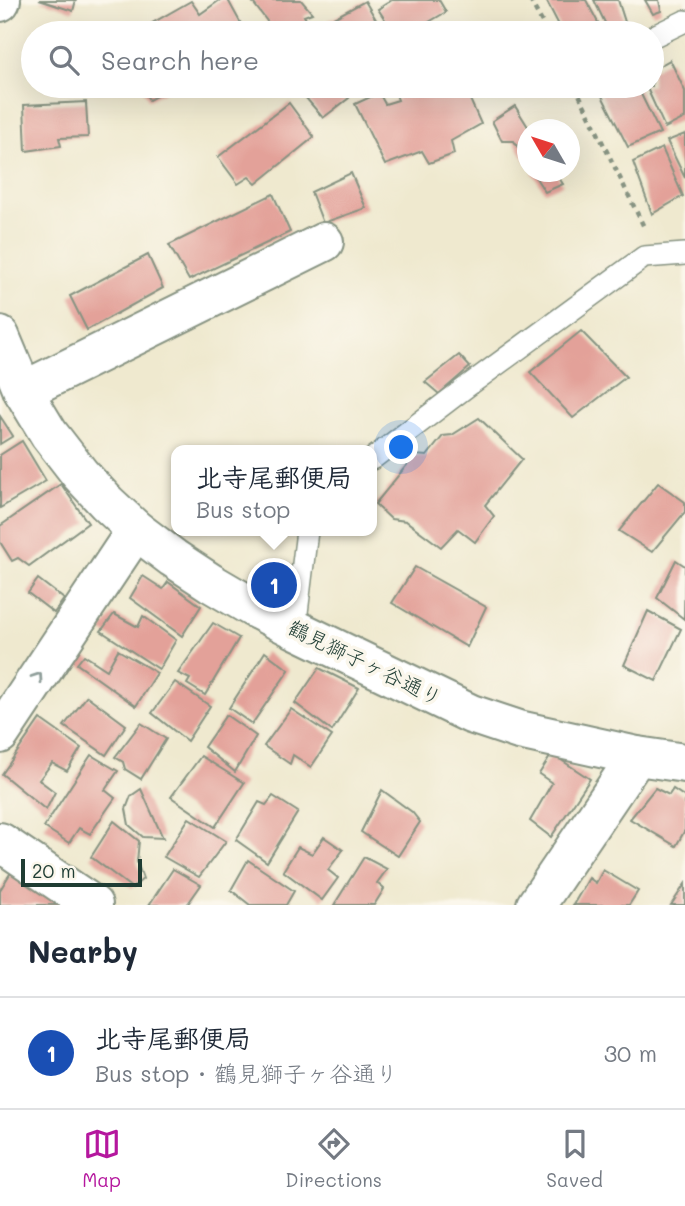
<!DOCTYPE html>
<meta charset="utf-8">
<style>
:root{--surface:#fff;--page:#f6f6f7;--text:#1f2937;--muted:#747a83;--line:#e0e1e3;--accent:#b5179e}
body{margin:0;font-family:Mali,"Klee One",sans-serif;background:var(--page);color:var(--text)}
.compass{position:absolute;left:517px;top:119px;width:63px;height:63px;border-radius:50%;background:var(--surface);box-shadow:0 7px 28px #0002;rotate:309deg}
.scale{position:absolute;left:21px;bottom:18px;width:121px;box-sizing:border-box;padding-left:7px;border:4px solid #1f3d34;border-top:0;font-size:19px;line-height:24px;white-space:nowrap;color:#1f3d34;-webkit-text-stroke:5px #fbf7ec;paint-order:stroke}
.you{position:absolute;left:402px;top:448px;width:24px;height:24px;margin:-18px;border:5px solid #fff;border-radius:50%;background:#1a73e8;box-shadow:0 0 0 10px #1a73e833}
.badge{display:grid;place-items:center;width:46px;height:46px;border-radius:50%;background:var(--accent);color:#fff;font-size:23px;font-weight:700}
.pin{position:absolute;translate:-50% -50%;border:4px solid #fff;box-shadow:0 2px 7px #0006}
.popup{position:absolute;left:171px;top:445px;width:206px;height:91px;box-sizing:border-box;display:grid;place-content:center;border-radius:14px;background:var(--surface);filter:drop-shadow(0 2px 5px #0005);font-size:23px;white-space:nowrap;color:var(--muted)}
.popup b{font-size:26px;color:var(--text)}
.popup::after{content:'';position:absolute;left:50%;top:100%;margin-left:-14px;border:14px solid transparent;border-top-color:var(--surface)}
.list{margin:0;padding:0;list-style:none}
h2{display:flex;justify-content:space-between;align-items:center;height:91px;margin:0;padding:0 28px;font-size:30px}
h2 small{font-size:23px;font-weight:400;color:var(--muted)}
.list li{display:grid;grid-template-columns:46px 1fr auto;gap:21px;align-items:center;box-sizing:border-box;height:112px;padding:0 28px;border-top:2px solid var(--line)}
.list b{display:block;font-size:26px;white-space:nowrap}
.list p{margin:0;font-size:23px;white-space:nowrap;color:var(--muted)}
.list em{font-size:23px;font-style:normal;color:var(--muted)}
.icon{flex:none;width:38px;height:38px;fill:none;stroke:currentColor;stroke-width:2;stroke-linecap:round;stroke-linejoin:round}
.map{position:relative;flex:none;width:685px;height:905px;overflow:hidden}
.search{position:absolute;background:var(--surface);box-shadow:0 7px 28px #0002;left:21px;right:21px;top:21px;height:77px;display:flex;align-items:center;gap:18px;box-sizing:border-box;padding:0 24px;border-radius:38px;color:var(--muted);font-size:26px}
.sheet{height:203px;background:var(--surface)}
nav{display:flex;justify-content:space-around;align-items:center;box-sizing:border-box;height:98px;border-top:2px solid var(--line);background:var(--surface);font-size:19px;color:var(--muted)}
nav a{display:grid;justify-items:center;gap:4px}
nav .on{color:var(--accent)}
.map>svg:first-child{display:block}
</style>
<div class="map">
<svg width="685" height="905" viewBox="0 0 685 905">
<rect width="100%" height="100%" fill="#fbf7ec"/>
<filter id="ink" filterUnits="userSpaceOnUse"><feTurbulence type="fractalNoise" baseFrequency=".0143" numOctaves="2"/><feDisplacementMap in="SourceGraphic" scale="14" xChannelSelector="R" yChannelSelector="G"/><feConvolveMatrix kernelMatrix="1 2 1 2 8 2 1 2 1" color-interpolation-filters="sRGB"/></filter>
<filter id="wash" filterUnits="userSpaceOnUse"><feTurbulence type="fractalNoise" baseFrequency=".00686" numOctaves="4" result="noise"/><feDisplacementMap in="SourceGraphic" scale="28" xChannelSelector="R" yChannelSelector="G"/><feGaussianBlur stdDeviation="1.57" result="paint"/><feColorMatrix in="noise" values="0 0 0 0 0 0 0 0 0 0 0 0 0 0 0 0 0 1.4 0 .05"/><feComposite in="paint" operator="in"/></filter>
<g filter="url(#wash)">
<rect width="100%" height="100%" fill="#efe9cf"/>
<g id="blocks">
<g fill="#e3a199">
<polygon points="39,0 76,0 73,11"/>
<polygon points="220,0 228,0 246,33 153,33 149,25 191,1 200,14"/>
<polygon points="251,0 301,0 312,13 304,16 311,27 304,33 276,33"/>
<polygon points="392,0 439,0 446,12 410,33 394,33 378,9"/>
<polygon points="546,0 586,0 602,30 596,33 563,33"/>
<polygon points="594,0 618,0 625,22 608,29"/>
<polygon points="645,0 659,0 661,11 653,14"/>
<polygon points="365,1 384,33 335,33 328,21"/>
<polygon points="670,60 685,91 685,118 665,128 646,86 652,86 652,70"/>
<polygon points="141,86 170,86 171,88 149,100"/>
<polygon points="305,86 340,86 349,98 323,118 300,91"/>
<polygon points="393,86 464,86 481,124 451,141 454,154 429,163 422,151 385,165 355,104 379,93 385,104 398,100"/>
<polygon points="612,86 637,86 660,133 628,147 600,92"/>
<polygon points="86,102 88,137 59,138 61,146 26,151 24,105"/>
<polygon points="289,103 314,137 256,184 249,177 238,184 218,157"/>
<polygon points="515,106 530,130 528,130 528,164 514,141 502,141 492,121"/>
<polygon points="685,134 685,178 667,141"/>
<polygon points="662,148 683,196 652,214 633,162"/>
<polygon points="532,172 555,172 563,184 545,192"/>
<polygon points="351,173 366,208 323,223 311,192"/>
<polygon points="273,194 290,232 189,280 169,245"/>
<polygon points="148,255 163,288 87,330 70,296"/>
<polygon points="581,331 626,377 573,418 530,372"/>
<polygon points="459,355 470,367 439,394 425,382"/>
<polygon points="0,416 13,436 0,444"/>
<polygon points="479,418 522,459 485,505 494,516 475,542 458,529 441,547 406,521 391,519 375,504 415,455 427,456 443,436 452,435"/>
<polygon points="22,441 46,481 0,508 0,455"/>
<polygon points="658,483 685,502 685,512 652,552 619,531"/>
<polygon points="61,484 88,523 29,566 18,558 12,561 0,542 0,526"/>
<polygon points="676,560 685,566 684,619 657,598"/>
<polygon points="415,567 486,607 467,647 392,603"/>
<polygon points="143,576 163,589 168,582 201,606 182,636 130,598"/>
<polygon points="38,579 64,599 54,613 28,593"/>
<polygon points="648,611 681,629 656,681 624,665"/>
<polygon points="114,614 138,627 143,616 176,640 159,669 101,631"/>
<polygon points="213,623 239,638 205,695 187,684 190,679 178,673"/>
<polygon points="118,650 157,673 136,706 77,664 84,655 107,670"/>
<polygon points="265,652 289,670 252,724 229,708"/>
<polygon points="319,668 359,688 332,731 295,703"/>
<polygon points="175,682 210,706 187,741 152,713"/>
<polygon points="87,696 126,725 106,755 64,726"/>
<polygon points="291,709 332,736 311,767 293,755 290,764 264,746"/>
<polygon points="226,715 256,736 235,772 204,747"/>
<polygon points="40,719 81,748 67,771 52,763 39,780 55,792 46,810 2,774"/>
<polygon points="141,723 166,739 141,779 125,769 123,762 115,757"/>
<polygon points="552,754 590,779 551,837 530,821 552,783 539,774"/>
<polygon points="91,755 118,771 105,790 115,798 90,834 79,828 69,843 44,827"/>
<polygon points="201,756 244,783 215,827 171,797"/>
<polygon points="655,788 669,795 673,789 685,797 685,830 676,846 630,819"/>
<polygon points="141,789 163,838 143,837 129,825 126,809 131,796"/>
<polygon points="382,790 412,812 420,822 398,856 361,832"/>
<polygon points="273,796 298,812 267,862 236,840 259,802 266,805"/>
<polygon points="189,818 226,841 199,877 164,857"/>
<polygon points="114,821 139,841 137,862 143,879 132,888 91,857"/>
<polygon points="324,837 343,850 328,870 338,878 322,900 283,871 298,847 312,854"/>
<polygon points="364,857 387,869 377,883 384,889 374,905 334,905"/>
<polygon points="248,860 294,891 286,905 250,905 231,890"/>
<polygon points="13,869 60,901 57,905 0,905 0,890"/>
<polygon points="173,869 201,885 187,905 149,905"/>
<polygon points="603,870 638,891 629,905 573,905 589,878 596,883"/>
<polygon points="685,884 685,905 671,905"/>
</g>
</g>
</g>
<g filter="url(#ink)">
<use href="#blocks" fill-opacity="0" stroke="#879382" stroke-width="2"/>
<g fill="none" stroke-linecap="round" stroke-linejoin="round">
<defs>
<g id="lane">
<polyline points="652,37 685,21"/>
<polyline points="372,459 465,388 644,257 685,254"/>
<polyline points="295,629 307,531"/>
</g>
<g id="street">
<polyline points="23,391 324,242"/>
<polyline points="0,734 136,530"/>
<polyline points="0,842 93,905"/>
</g>
<g id="secondary">
<polyline points="0,2 1,0"/>
<polyline points="0,336 23,391 49,434 80,474 107,503 136,530 173,558 211,583 252,607 295,629 471,714 519,730 637,756 685,763"/>
<polyline points="536,905 637,756"/>
</g>
</defs>
<use href="#lane" stroke="#879382" stroke-width="24"/>
<use href="#street" stroke="#879382" stroke-width="42"/>
<use href="#secondary" stroke="#879382" stroke-width="42"/>
<g stroke="#879382" stroke-width="4.5" stroke-dasharray="5 5" stroke-linecap="butt">
<polyline points="530,0 548,33"/>
<polyline points="575,86 644,227"/>
</g>
<use href="#lane" stroke="#fff" stroke-width="21"/>
<use href="#street" stroke="#fff" stroke-width="38"/>
<use href="#secondary" stroke="#fff" stroke-width="38"/>
</g>
<defs><path id="oneway-chevron" d="M-2-3.5L2.5 0L-2 3.5" fill="none" stroke-width="1.6" stroke-linecap="round" stroke-linejoin="round" transform="scale(1.75)"/></defs>
<use stroke="#8f9e9a" href="#oneway-chevron" transform="translate(38 677) rotate(-56)"/>
</g>
<g text-anchor="middle" stroke-width="7" stroke-linejoin="round" paint-order="stroke">
<g font-size="21" fill="#1f3d34" stroke="#fbf7ec">
<text transform="translate(365 663) rotate(26)" y="7">鶴見獅子ヶ谷通り</text>
</g>
</g>
</svg>
<svg class="compass" viewBox="-18 -18 36 36"><path d="M0-13l5 13h-10z" fill="#e53935"/><path d="M0 13l5-13h-10z" fill="#747a83"/></svg>
<div class="scale">20 m</div>
<div class="you"></div>
<div class="pin badge" style="left:274px;top:585px;background:#1a4fb4">1</div>
<div class="popup"><b>北寺尾郵便局</b>Bus stop</div>
<div class="search"><svg class="icon" aria-label="search" viewBox="0 0 24 24"><circle cx="10" cy="10" r="6"/><path d="M15 15l6 6"/></svg>Search here</div>
</div>
<section class="sheet">
<h2>Nearby<small></small></h2>
<ul class="list">
<li><span class="badge" style="background:#1a4fb4">1</span><div><b>北寺尾郵便局</b><p>Bus stop · 鶴見獅子ヶ谷通り</p></div><em>30 m</em></li>
</ul>
</section>
<nav>
<a class="on"><svg class="icon" aria-label="map" viewBox="0 0 24 24"><path d="M3 6l6-2 6 2 6-2v14l-6 2-6-2-6 2zM9 4v14M15 6v14"/></svg>Map</a>
<a><svg class="icon" aria-label="directions" viewBox="0 0 24 24"><path d="M12 3l9 9-9 9-9-9zM9 14v-3h6M13 9l2 2-2 2"/></svg>Directions</a>
<a><svg class="icon" aria-label="saved" viewBox="0 0 24 24"><path d="M7 4h10v16l-5-4-5 4z"/></svg>Saved</a>
</nav>
